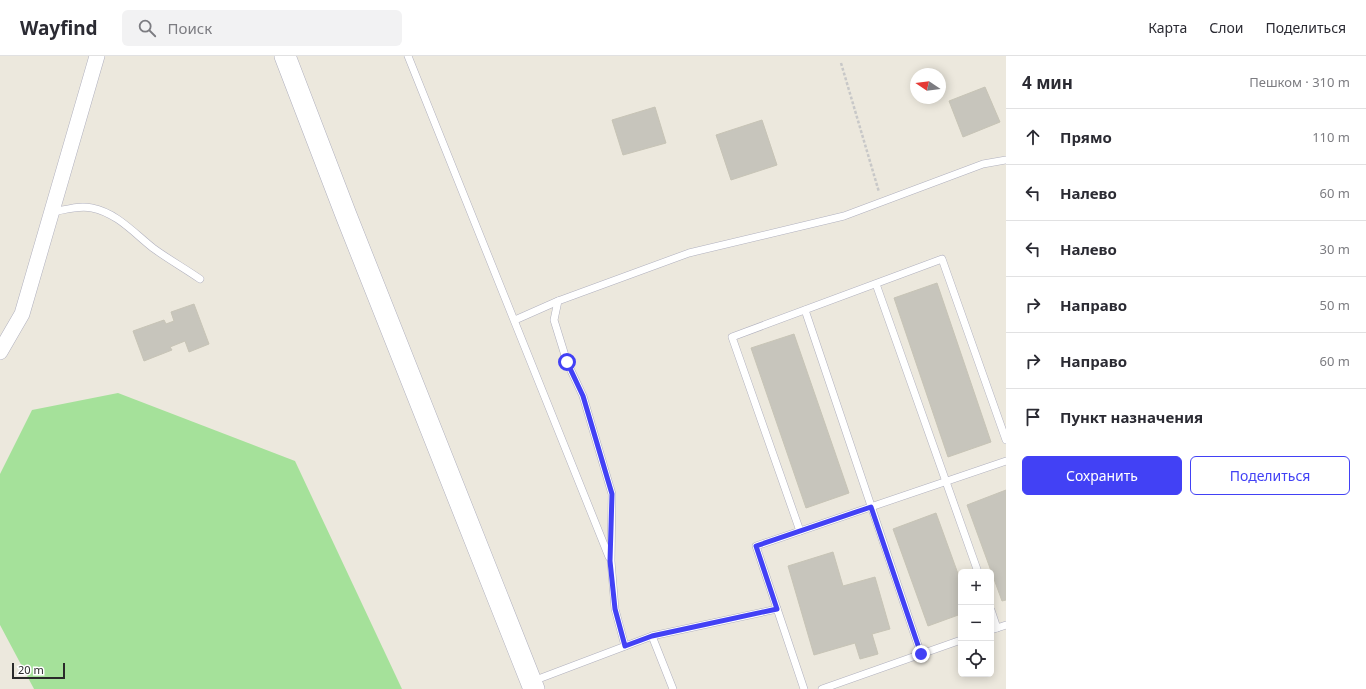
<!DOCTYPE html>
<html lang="ru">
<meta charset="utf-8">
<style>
:root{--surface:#fff;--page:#f2f2f3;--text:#2b2b33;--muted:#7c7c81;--line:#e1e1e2;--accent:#4241f5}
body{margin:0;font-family:"Noto Sans",sans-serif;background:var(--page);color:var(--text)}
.controls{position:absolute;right:12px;bottom:12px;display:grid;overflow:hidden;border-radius:6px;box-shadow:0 2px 10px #0003}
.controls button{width:36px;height:36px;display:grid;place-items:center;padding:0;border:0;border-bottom:1px solid var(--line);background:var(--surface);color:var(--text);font:20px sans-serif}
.compass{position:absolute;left:910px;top:12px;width:36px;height:36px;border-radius:50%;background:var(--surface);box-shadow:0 2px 10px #0003;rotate:283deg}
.scale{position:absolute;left:12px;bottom:10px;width:53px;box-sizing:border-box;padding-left:4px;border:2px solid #2a2a2a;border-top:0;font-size:11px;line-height:14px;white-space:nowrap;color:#2a2a2a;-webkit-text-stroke:3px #fff;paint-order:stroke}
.stop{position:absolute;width:12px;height:12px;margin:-9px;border:3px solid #4241f5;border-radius:50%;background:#fff}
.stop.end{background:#4241f5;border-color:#fff;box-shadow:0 1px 4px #0008}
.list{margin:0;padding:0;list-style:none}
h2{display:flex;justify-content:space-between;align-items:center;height:52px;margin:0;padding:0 16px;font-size:17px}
h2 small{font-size:13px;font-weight:400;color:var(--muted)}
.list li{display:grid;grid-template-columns:26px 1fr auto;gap:12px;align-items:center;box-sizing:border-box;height:56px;padding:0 16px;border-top:1px solid var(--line)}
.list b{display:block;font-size:15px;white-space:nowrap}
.list em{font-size:13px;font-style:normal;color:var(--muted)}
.actions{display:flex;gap:8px;padding:12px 16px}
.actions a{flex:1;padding:9px 0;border:1px solid var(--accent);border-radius:6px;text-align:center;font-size:14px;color:var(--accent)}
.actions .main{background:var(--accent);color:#fff}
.icon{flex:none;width:22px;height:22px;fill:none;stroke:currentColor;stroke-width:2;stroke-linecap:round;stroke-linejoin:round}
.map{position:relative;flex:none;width:1006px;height:633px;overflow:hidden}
header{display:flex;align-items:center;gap:24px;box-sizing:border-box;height:56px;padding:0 20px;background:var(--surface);border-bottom:1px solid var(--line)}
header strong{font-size:19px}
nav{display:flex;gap:22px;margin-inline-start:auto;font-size:14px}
.search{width:280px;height:36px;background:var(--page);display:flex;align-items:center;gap:10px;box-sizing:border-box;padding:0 14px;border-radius:6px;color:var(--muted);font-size:15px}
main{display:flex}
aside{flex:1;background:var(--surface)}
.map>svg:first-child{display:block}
</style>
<header>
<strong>Wayfind</strong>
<div class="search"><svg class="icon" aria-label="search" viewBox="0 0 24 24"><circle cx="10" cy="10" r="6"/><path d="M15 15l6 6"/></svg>Поиск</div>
<nav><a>Карта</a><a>Слои</a><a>Поделиться</a></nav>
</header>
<main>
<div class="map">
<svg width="1006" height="633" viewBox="0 0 1006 633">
<rect width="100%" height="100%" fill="#ece8dd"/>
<polygon fill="#a5e19a" points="118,337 295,405 402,633 34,633 0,569 0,418 32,354"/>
<g fill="#c7c5bc" stroke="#c7c4b6">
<polygon points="985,31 1000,66 963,81 949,45"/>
<polygon points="655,51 666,87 623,99 612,64"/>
<polygon points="762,64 777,109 731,124 716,79"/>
<polygon points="937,227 991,386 948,401 894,242"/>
<polygon points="194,248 209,288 189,296 185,285 170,291 172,294 144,305 133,275 164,264 166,268 174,265 171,256"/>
<polygon points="794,278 849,437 806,452 751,292"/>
<polygon points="1006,434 1006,544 1002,545 967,449"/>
<polygon points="936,457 961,526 961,558 928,570 893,473"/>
<polygon points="833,496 843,530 875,521 890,573 872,578 878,598 860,603 855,587 814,599 788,510"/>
</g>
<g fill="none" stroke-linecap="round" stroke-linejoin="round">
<defs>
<g id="service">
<polyline points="408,0 609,501"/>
<path d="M 52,156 C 65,154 78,149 92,152 C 117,157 134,177 153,192 C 168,203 184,212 200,223"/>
<polyline points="876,228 978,516"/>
<polyline points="805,254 921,598"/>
<polyline points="515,264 558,245"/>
<polyline points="800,475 732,281 942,203 1006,384"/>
<polyline points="991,554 997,572"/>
<polyline points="991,574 1006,569"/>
<polyline points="652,580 673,633"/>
<polyline points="625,590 615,553 611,505 612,438 583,340 567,306 554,264 558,245 689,197 844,160 983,108 1006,104"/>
<polyline points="533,625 652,580 777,553"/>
<polyline points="804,633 756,490 1006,405"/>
<polyline points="822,633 961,584"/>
</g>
<polyline id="minor" points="0,296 22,258 97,0"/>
<polyline id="secondary" points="285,0 346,159 534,633"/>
</defs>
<use href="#service" stroke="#b0b0be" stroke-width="8"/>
<use href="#minor" stroke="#b0b0be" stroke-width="16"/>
<use href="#secondary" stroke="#b0b0be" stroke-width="22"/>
<polyline stroke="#c8c8c8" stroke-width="2.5" stroke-dasharray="3 2" stroke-linecap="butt" points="841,7 879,136"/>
<use href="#service" stroke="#fff" stroke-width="7"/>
<use href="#minor" stroke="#fff" stroke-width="15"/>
<use href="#secondary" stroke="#fff" stroke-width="21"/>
</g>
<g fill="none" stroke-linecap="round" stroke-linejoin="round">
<polyline stroke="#4241f5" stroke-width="5" points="567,306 583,340 612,438 610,505 615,553 625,590 652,580 777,553 756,490 871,451 921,598"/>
</g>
</svg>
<div class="controls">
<button>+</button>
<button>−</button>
<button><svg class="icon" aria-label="locate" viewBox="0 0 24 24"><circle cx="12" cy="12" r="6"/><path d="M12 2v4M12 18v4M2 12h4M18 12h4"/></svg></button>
</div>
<svg class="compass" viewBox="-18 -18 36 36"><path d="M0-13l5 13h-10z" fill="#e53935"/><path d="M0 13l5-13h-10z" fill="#7c7c81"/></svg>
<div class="scale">20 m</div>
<div class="stop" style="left:567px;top:306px"></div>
<div class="stop end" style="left:921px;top:598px"></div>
</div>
<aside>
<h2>4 мин<small>Пешком · 310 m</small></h2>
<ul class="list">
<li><svg class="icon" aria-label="ahead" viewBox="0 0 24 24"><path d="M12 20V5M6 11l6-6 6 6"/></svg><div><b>Прямо</b></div><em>110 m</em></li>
<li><svg class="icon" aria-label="left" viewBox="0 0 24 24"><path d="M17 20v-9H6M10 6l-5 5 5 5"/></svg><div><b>Налево</b></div><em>60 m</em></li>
<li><svg class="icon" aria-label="left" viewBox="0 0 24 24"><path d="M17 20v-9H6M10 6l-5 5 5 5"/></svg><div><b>Налево</b></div><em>30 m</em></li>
<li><svg class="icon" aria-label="right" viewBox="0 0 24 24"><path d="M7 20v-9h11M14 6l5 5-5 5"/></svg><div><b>Направо</b></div><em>50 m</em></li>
<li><svg class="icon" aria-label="right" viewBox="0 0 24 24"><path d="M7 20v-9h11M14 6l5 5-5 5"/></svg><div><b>Направо</b></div><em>60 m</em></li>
<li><svg class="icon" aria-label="arrive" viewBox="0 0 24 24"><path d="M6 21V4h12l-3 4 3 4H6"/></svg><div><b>Пункт назначения</b></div></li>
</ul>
<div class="actions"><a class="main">Сохранить</a><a>Поделиться</a></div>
</aside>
</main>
